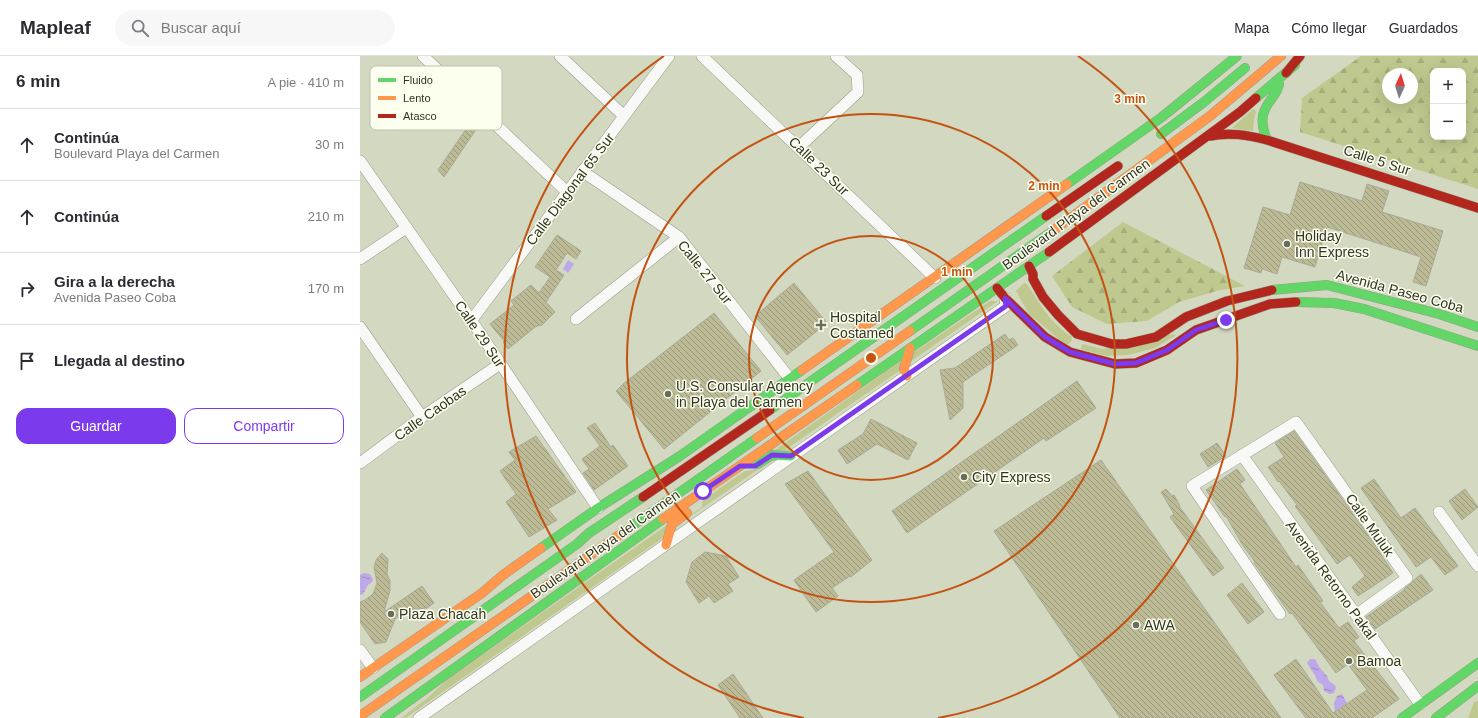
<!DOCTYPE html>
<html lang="es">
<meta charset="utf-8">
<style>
:root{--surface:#fff;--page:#f7f7f7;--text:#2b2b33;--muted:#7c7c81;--line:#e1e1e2;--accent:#7c3aed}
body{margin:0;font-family:Arial,sans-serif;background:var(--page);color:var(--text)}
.controls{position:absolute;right:12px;top:12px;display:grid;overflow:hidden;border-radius:8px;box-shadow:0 4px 16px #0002}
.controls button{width:36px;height:36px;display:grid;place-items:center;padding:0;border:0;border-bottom:1px solid var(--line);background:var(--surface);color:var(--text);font:20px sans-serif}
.compass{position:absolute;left:1022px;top:12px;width:36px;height:36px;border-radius:50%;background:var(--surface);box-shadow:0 4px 16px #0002;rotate:4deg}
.stop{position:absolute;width:12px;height:12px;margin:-9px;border:3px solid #7c3aed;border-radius:50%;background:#fff}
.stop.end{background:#7c3aed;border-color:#fff;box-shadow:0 1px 4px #0008}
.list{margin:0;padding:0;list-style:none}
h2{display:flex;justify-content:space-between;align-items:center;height:52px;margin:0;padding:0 16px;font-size:17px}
h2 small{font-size:13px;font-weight:400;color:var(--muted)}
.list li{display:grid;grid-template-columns:26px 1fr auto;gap:12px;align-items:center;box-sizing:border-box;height:72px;padding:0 16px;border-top:1px solid var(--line)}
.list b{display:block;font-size:15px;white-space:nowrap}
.list p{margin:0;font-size:13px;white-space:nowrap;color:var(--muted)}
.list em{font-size:13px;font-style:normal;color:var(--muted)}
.actions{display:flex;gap:8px;padding:12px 16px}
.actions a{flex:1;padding:9px 0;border:1px solid var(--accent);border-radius:12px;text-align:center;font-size:14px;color:var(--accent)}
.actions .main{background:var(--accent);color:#fff}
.icon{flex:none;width:22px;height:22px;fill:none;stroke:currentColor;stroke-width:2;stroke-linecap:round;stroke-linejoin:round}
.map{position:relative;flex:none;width:1118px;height:662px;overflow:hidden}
header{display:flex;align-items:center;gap:24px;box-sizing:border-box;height:56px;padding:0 20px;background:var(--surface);border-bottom:1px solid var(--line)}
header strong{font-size:19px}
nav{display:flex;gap:22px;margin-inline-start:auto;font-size:14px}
.search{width:280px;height:36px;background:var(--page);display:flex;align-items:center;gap:10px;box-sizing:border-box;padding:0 14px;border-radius:22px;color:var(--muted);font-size:15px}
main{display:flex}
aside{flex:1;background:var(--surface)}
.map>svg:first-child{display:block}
</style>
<header>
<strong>Mapleaf</strong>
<div class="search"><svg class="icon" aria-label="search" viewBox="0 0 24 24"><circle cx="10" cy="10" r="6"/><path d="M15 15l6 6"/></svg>Buscar aquí</div>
<nav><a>Mapa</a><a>Cómo llegar</a><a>Guardados</a></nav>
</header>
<main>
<aside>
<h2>6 min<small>A pie · 410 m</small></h2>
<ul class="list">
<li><svg class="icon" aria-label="ahead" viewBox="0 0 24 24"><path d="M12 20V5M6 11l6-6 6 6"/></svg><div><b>Continúa</b><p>Boulevard Playa del Carmen</p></div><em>30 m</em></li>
<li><svg class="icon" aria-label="ahead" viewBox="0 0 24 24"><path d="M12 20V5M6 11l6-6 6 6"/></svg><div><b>Continúa</b></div><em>210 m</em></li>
<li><svg class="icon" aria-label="right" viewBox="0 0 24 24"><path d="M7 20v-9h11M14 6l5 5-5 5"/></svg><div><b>Gira a la derecha</b><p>Avenida Paseo Coba</p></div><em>170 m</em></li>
<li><svg class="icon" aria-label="arrive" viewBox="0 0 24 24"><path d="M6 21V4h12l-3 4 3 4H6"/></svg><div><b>Llegada al destino</b></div></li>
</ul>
<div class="actions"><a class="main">Guardar</a><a>Compartir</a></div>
</aside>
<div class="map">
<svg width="1118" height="662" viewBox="0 0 1118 662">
<defs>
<pattern id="forest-firs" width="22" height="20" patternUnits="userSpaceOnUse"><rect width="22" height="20" fill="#bfc88e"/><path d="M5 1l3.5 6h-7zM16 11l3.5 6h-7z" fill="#a5ac7a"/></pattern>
<pattern id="water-ripples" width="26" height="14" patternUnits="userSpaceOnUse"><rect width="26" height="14" fill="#bda8ea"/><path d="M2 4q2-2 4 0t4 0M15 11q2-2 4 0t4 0" fill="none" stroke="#9a8abd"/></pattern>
<pattern id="building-back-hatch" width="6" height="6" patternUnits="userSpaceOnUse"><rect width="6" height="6" fill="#bdba96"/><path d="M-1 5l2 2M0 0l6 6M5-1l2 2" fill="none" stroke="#9a987a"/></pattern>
</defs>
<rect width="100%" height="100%" fill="#d3d8c1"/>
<g fill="#bfc88e">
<polygon points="893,53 896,55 894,64 893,75 872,72"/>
<path d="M 664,227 L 667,228 C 680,248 691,268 712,281 L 711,286 L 706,289 L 669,258 L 656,235 Z"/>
<polygon points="630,245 638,245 550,306 553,297"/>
<polygon points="813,278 816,279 795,292 768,299 746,300 721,293 722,288 743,293"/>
<polygon points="542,304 539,315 425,394 415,394"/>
<path d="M 413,403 L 315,471 L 318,467 L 342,451 L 343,444 L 385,415 C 398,415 402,406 413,403 Z"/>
<polygon points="307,469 304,481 47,661 41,662 66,643 88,623"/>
<polygon points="1118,645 1118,662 1108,662 1114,646"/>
</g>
<g fill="url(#forest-firs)" fill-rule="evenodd">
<path d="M 1001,0 L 1118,0 L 1118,133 L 940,76 L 942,42 ZM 1073,15 L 1103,15 L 1103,81 L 1073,81 ZM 1028,18 L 1052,18 L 1052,42 L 1028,42 Z"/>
<polygon points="763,166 885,230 860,234 819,246 787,265 747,268 712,251 692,220"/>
</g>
<g fill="url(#water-ripples)">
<polygon points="208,204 214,208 208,217 203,213"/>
<polygon points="4,517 10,518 13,523 12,526 8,529 3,538 0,539 0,519"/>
<path d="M 950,603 L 955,603 L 960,612 L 967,620 L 969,625 L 975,629 L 976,632 L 974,637 L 970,638 L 964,635 L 963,629 L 957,625 C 955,617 951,614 947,607 Z"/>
<polygon points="982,638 987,647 975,656 974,647 977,640"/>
</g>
<g fill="url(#building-back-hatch)" stroke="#a9aa98">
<polygon points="115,60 121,66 84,121 78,114"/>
<polygon points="940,126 1002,145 1007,128 1029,135 1022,156 1083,175 1066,230 1053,226 1061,201 967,171 955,211 922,201 917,218 902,213 901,217 884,212 903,151 930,159"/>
<polygon points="197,179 221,195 216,203 207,197 196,214 204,219 186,246 195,256 181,270 179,269 174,272 148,293 143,286 144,285 130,268 154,249 151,245 171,229 179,237 190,221 175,211"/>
<polygon points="434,227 467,267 427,299 395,260"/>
<polygon points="354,257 401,315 304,393 256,335 263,328"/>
<polygon points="645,278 649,284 653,282 658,289 603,326 603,352 590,364 580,314 595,312"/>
<polygon points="717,325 736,352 686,385 684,382 547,477 532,455"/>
<polygon points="511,363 557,387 548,404 517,388 487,408 478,394 503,378"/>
<polygon points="235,367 251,391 253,389 268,410 234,434 223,417 229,413 222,403 240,390 227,372"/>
<polygon points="934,375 1015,489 1033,517 998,540 992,531 1005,520 990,499 977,508 935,450 937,449 919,425 918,426 908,411 924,401 915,387"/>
<polygon points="176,380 216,436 188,453 197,464 169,481 146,446 156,438 140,415 155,404 149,396"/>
<polygon points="857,387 866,400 848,411 840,398"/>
<polygon points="741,404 921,662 760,662 634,475"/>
<polygon points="877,413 885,424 880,428 936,511 938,509 963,545 960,546 979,572 988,566 999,581 994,585 1039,643 1012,662 946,662 914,619 936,603 973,657 1007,634 988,608 976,617 932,557 930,558 894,507 895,506 882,488 866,460 865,461 846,434"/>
<polygon points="448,415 512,504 491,521 490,520 472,532 478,540 456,556 434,524 474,496 425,428"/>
<polygon points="1014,423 1041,462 1055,452 1098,510 1085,519 1071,501 1056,511 1001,432"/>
<polygon points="806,433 812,440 814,439 820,450 819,450 864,512 853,520 810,461 814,458 801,436"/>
<polygon points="1105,433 1118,451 1102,464 1089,445"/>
<polygon points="345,496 366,500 379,521 368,528 373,535 354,547 349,540 339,547 326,526 332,506"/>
<polygon points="22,497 28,503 27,518 30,525 30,534 24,556 62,530 74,547 67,552 49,554 35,563 26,586 15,588 0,566 0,546 5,544 13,538 17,527 14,511 16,504"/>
<polygon points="1061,518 1073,534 1015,573 1006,561 1044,534 1044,533"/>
<polygon points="882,527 904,556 888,568 867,539"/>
<polygon points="373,618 403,662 380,662 358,629"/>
</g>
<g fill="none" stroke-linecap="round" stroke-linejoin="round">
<defs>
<g id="street">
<polyline points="63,0 207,136"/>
<polyline points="200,0 264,60"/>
<polyline points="342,0 575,222"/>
<polyline points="439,91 498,36 497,19 476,0"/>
<polyline points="0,105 107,258 238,452"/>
<polyline points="222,115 319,181 430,323"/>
<polyline points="0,203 46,172"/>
<polyline points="216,263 319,181"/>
<polyline points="111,265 309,0"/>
<polyline points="0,271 62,361"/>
<polyline points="882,399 1060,648"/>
<polyline points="0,407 62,361 140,308"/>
<polyline points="1079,456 1118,510"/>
<polyline points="920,558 832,430 936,366 1047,522 996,559"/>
<polyline points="0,594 13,612"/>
<polyline points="59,662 646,250 645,242"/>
</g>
<g id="fast">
<polyline points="896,42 935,9"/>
<polyline points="801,78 844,46 885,12"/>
<path d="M 907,84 C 901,69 900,58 910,45 C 914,39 918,35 919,28"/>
<polyline points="707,128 802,61 877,0"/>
<polyline points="912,234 967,229 1079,258 1118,271"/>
<polyline points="936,246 974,247 1004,253 1118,290"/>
<polyline points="550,275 694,174"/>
<polyline points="497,329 689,196"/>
<polyline points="410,354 686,160"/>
<polyline points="398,408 412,399 431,400"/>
<polyline points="262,477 397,382"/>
<polyline points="181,492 238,452 320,400 442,314"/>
<polyline points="0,641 217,488 229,477 283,441"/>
<polyline points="25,662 303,463"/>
<polyline points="1042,662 1118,607"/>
<polyline points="1076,662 1118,630"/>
</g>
<g id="slow">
<polyline points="694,174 850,60 921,0"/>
<polyline points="442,314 707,128"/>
<polyline points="547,320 544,313 550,292"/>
<polyline points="397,382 550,275"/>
<polyline points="303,463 497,329"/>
<polyline points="306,489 312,468 327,457"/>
<polyline points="0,621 122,537 143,519 181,492"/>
<polyline points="0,660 262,477"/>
</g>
<g id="jam">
<polyline points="926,17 940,0"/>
<path d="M 850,80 C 870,76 887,79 907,84 L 1118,152"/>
<polyline points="686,160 758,110"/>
<polyline points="689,196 880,56 896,42"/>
<polyline points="669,210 673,218 673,223 683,241 698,259 717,278 752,288 766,288 796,281 826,261 867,245 912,234"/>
<polyline points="637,232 645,242 685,281 710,296 755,308 776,307 807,294 836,274 910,248 936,246"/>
<polyline points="283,441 410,354"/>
</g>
</defs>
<use href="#street" stroke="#989c8a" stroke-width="12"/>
<use href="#fast" stroke="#989c8a" stroke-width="10"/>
<use href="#slow" stroke="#989c8a" stroke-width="10"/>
<use href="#jam" stroke="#989c8a" stroke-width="10"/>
<use href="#street" stroke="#f8f9f6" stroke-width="11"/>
<use href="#fast" stroke="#63d668" stroke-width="9"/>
<use href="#slow" stroke="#ff974d" stroke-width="9"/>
<use href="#jam" stroke="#b3261e" stroke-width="9"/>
</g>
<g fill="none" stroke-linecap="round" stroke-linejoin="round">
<polyline stroke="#7c3aed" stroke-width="5" points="343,435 380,410 395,410 412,399 431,400 646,250 645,242 685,281 710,296 755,308 776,307 807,294 836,274 866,264"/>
</g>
<g fill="none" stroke="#c45211" stroke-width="2">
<circle cx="511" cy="302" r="122"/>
<circle cx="511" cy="302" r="244"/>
<path d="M444 662A366 366 0 0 1 304 0M718 0A366 366 0 0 1 578 662"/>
</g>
<g fill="#6a6d5b" stroke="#fcffee" stroke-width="1.5">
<circle cx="927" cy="188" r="4"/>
<path d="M459 263h4v4h4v4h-4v4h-4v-4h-4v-4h4z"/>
<circle cx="308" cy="338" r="4"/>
<circle cx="604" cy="421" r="4"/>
<circle cx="31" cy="558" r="4"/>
<circle cx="776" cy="569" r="4"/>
<circle cx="989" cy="605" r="4"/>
</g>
<g text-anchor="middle" stroke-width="3" stroke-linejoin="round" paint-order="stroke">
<g font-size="14" fill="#323424" stroke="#fcffee">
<text transform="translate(1017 104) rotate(18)" y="5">Calle 5 Sur</text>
<text transform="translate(459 110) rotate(44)" y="5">Calle 23 Sur</text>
<text transform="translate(210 133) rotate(-53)" y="5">Calle Diagonal 65 Sur</text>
<text transform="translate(716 158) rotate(-36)" y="5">Boulevard Playa del Carmen</text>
<text transform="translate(345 216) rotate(51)" y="5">Calle 27 Sur</text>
<text transform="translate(1040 235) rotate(15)" y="5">Avenida Paseo Coba</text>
<text transform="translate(120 278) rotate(56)" y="5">Calle 29 Sur</text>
<text transform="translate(70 357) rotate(-35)" y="5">Calle Caobas</text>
<text transform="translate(1010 469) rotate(55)" y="5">Calle Muluk</text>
<text transform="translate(245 488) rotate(-35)" y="5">Boulevard Playa del Carmen</text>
<text transform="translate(971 524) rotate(54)" y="5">Avenida Retorno Pakal</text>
</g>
<g font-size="14" fill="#323424" stroke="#fcffee" text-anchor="start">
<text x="935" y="185">Holiday<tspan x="935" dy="16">Inn Express</tspan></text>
<text x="470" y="266">Hospital<tspan x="470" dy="16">Costamed</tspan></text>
<text x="316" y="335">U.S. Consular Agency<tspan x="316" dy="16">in Playa del Carmen</tspan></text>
<text x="612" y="426">City Express</text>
<text x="39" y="563">Plaza Chacah</text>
<text x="784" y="574">AWA</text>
<text x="997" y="610">Bamoa</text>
</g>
</g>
<rect x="10" y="10" width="132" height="64" rx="6" fill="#fcffee" stroke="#bfc2b1" stroke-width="1"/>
<rect x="18" y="22" width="18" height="4" fill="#63d668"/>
<rect x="18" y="40" width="18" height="4" fill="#ff974d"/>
<rect x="18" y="58" width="18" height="4" fill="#b3261e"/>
<g font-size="11" fill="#323424">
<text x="43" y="28">Fluido</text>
<text x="43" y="46">Lento</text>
<text x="43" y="64">Atasco</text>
</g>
<circle cx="511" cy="302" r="6" fill="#c45211" stroke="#fcffee" stroke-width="2"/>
<g font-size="12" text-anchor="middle" font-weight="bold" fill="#c45211" stroke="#fcffee" stroke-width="3" stroke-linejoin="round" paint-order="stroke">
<text x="770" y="47">3 min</text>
<text x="684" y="134">2 min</text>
<text x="597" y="220">1 min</text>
</g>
</svg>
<div class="controls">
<button>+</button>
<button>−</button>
</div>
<svg class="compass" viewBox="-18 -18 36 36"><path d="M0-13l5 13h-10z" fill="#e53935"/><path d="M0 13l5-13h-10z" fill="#7c7c81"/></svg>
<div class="stop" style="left:343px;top:435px"></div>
<div class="stop end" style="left:866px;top:264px"></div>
</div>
</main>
